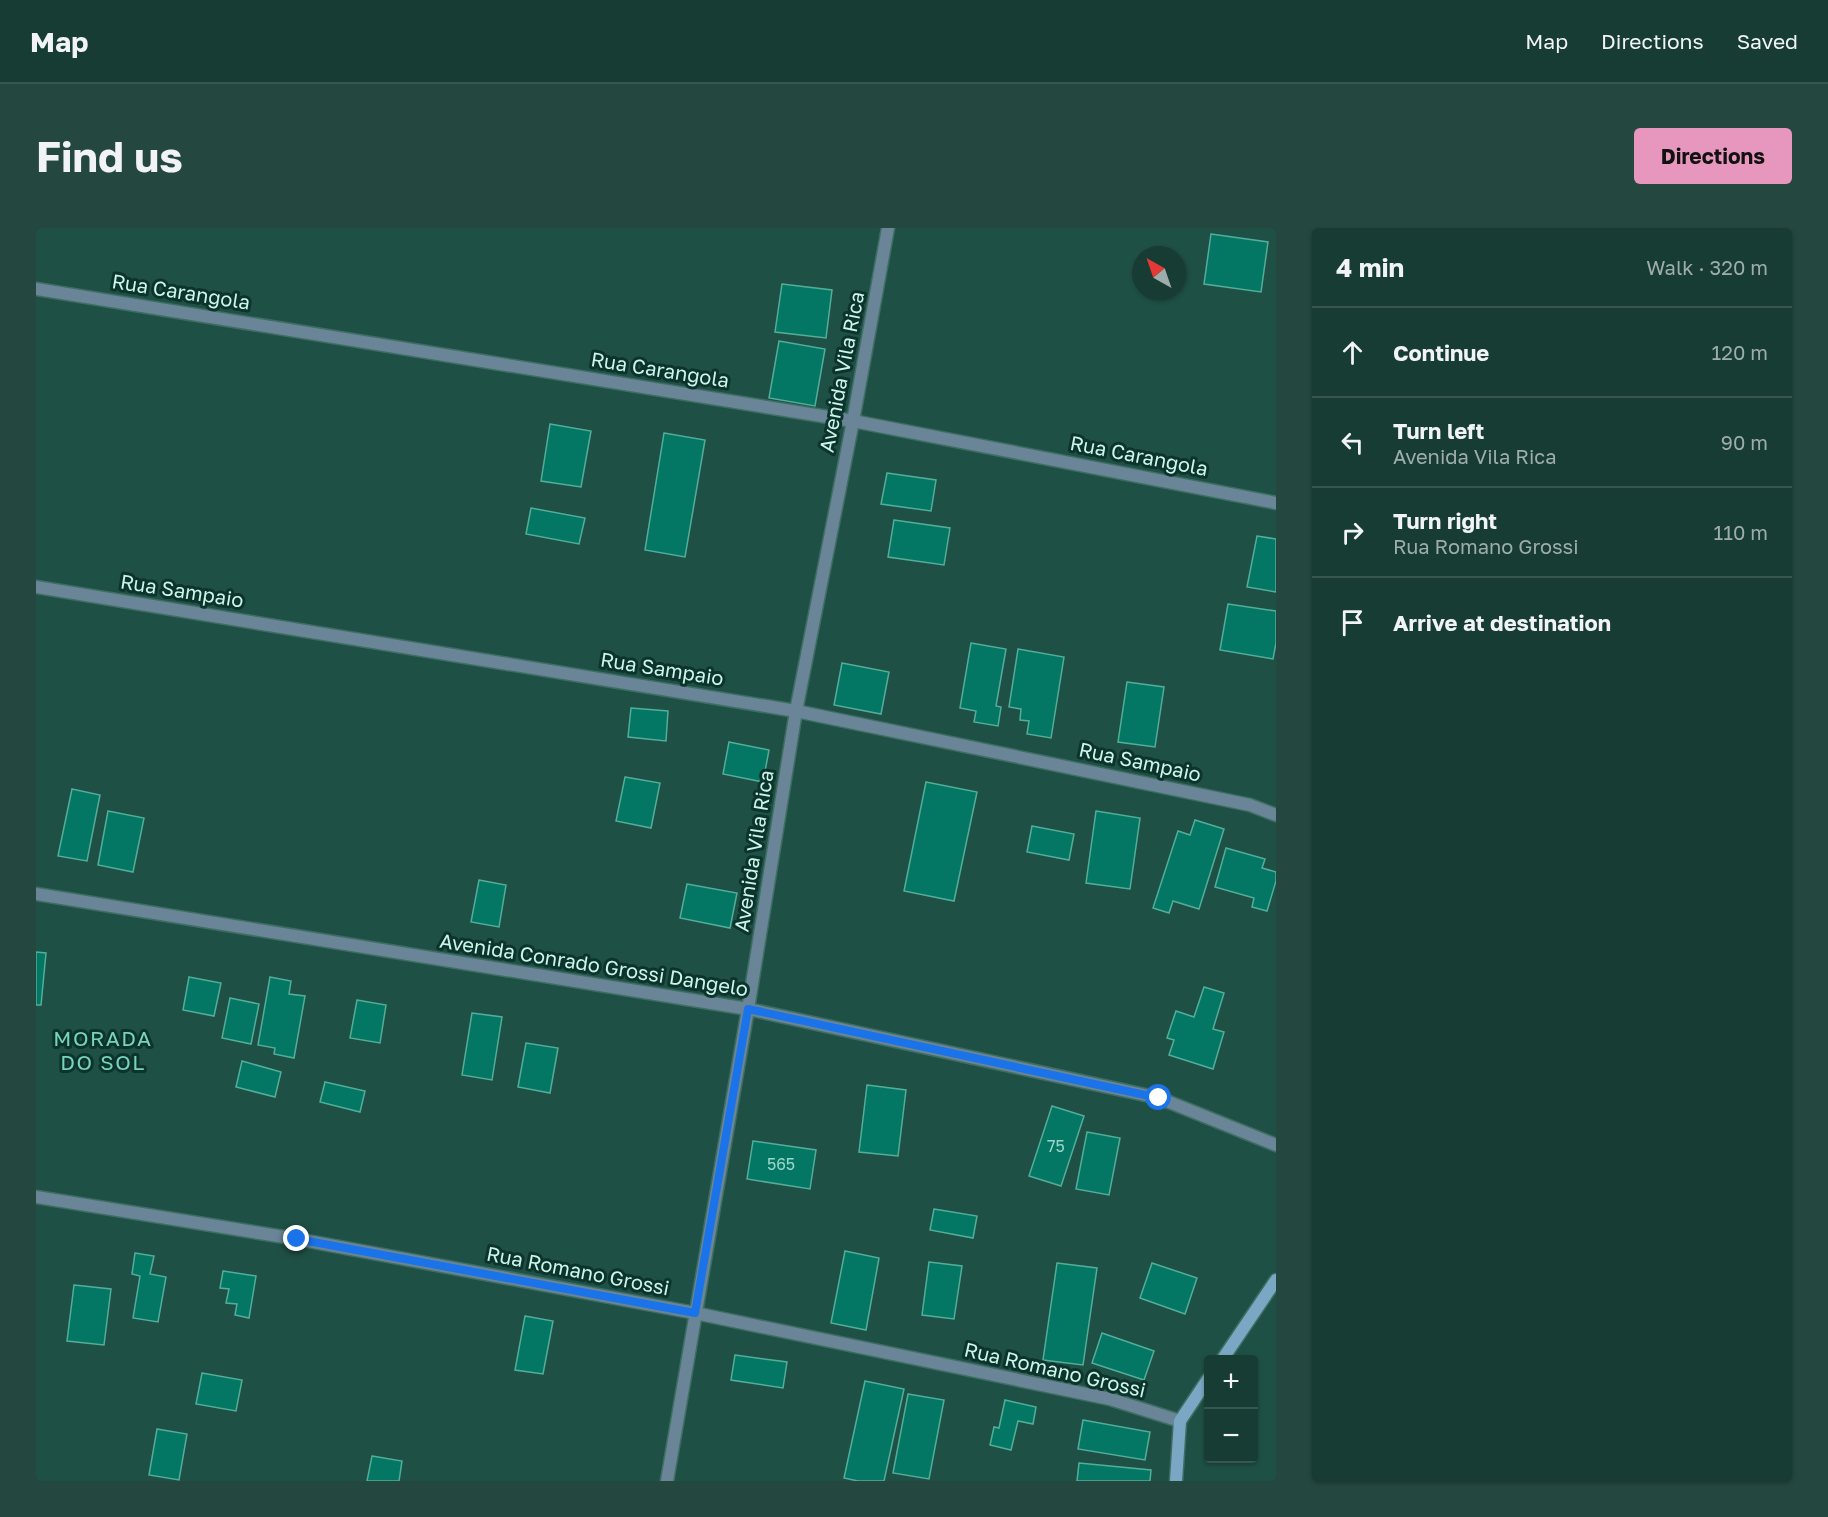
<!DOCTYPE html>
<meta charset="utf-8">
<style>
:root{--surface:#173c34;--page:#244740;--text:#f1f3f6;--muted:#9eadac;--line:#36564f;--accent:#e797bd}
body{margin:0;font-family:"Golos Text",sans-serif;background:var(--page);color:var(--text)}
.controls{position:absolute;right:18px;bottom:18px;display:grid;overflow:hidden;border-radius:6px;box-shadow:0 2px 4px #0004}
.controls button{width:54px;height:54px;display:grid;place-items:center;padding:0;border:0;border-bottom:2px solid var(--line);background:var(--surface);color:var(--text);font:30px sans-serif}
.compass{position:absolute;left:1096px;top:18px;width:54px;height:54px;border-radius:50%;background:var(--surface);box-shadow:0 2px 4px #0004;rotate:320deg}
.stop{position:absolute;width:18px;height:18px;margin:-14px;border:4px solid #1a73e8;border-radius:50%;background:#fff}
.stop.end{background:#1a73e8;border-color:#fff;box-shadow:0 2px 6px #0008}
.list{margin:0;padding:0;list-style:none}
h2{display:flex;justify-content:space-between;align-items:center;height:78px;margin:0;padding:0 24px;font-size:26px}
h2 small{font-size:20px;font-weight:400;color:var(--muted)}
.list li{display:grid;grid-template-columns:39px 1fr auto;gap:18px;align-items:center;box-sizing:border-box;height:90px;padding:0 24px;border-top:2px solid var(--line)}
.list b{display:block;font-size:22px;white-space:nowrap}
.list p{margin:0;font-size:20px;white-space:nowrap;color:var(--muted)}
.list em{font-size:20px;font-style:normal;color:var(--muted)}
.icon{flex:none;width:33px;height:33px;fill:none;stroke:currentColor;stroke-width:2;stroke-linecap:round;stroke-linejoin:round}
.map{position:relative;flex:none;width:1240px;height:1253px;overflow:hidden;border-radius:6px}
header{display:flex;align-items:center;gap:36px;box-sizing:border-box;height:84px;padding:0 30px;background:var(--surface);border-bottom:2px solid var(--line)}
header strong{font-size:28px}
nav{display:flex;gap:33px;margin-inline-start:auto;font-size:21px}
.intro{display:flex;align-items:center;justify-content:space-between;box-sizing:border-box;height:144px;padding:0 36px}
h1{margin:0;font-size:42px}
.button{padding:15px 27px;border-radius:6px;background:var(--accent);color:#111;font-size:21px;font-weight:700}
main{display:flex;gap:36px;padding:0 36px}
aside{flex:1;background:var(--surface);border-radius:6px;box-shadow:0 2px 4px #0004}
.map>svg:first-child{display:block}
</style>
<header>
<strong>Map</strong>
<nav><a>Map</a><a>Directions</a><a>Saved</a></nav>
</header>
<div class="intro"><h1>Find us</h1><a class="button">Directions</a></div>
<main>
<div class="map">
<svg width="1240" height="1253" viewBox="0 0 1240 1253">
<rect width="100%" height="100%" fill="#1f5045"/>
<g fill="#047664" stroke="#52ae99" stroke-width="1.5">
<polygon points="1175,6 1232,14 1225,64 1168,56"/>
<polygon points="746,56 796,62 790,110 739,104"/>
<polygon points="743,113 789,121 779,178 733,170"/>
<polygon points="514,196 555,203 545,259 505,253"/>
<polygon points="628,205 669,212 649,329 609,322"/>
<polygon points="851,245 900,252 895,283 845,276"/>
<polygon points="495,280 549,290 543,316 490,306"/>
<polygon points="858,292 914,300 908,337 852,329"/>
<polygon points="1221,308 1240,311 1240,364 1211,359"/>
<polygon points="1192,376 1240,383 1240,415 1237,431 1184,422"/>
<polygon points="935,415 970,421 960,478 965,479 962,498 938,494 940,483 924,480"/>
<polygon points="982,421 1028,429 1015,510 991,506 993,493 984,492 985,481 973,479"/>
<polygon points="806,435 853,444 845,486 798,477"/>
<polygon points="1091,454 1128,459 1119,519 1082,514"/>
<polygon points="595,480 632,483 630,513 592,509"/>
<polygon points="693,514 733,522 727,554 687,546"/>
<polygon points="589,549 624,555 615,600 580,593"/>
<polygon points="890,554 941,564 918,673 868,663"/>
<polygon points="36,561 64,567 51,633 22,628"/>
<polygon points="72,583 108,590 97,644 62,637"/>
<polygon points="1060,583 1104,590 1094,661 1050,655"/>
<polygon points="1159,592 1188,601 1163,681 1137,673 1133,685 1117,680 1142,603 1154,607"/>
<polygon points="996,598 1038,606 1033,632 991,624"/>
<polygon points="1190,620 1229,631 1226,640 1240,644 1240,653 1231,683 1216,679 1218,670 1179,659"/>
<polygon points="443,652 470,657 463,699 435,694"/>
<polygon points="651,656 701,665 694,700 644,690"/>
<polygon points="0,724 10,725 5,777 0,777"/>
<polygon points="153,749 185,755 178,788 147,782"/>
<polygon points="234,749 255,753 253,766 269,768 258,830 238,826 239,820 222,817"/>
<polygon points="1168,759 1188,765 1177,801 1188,804 1177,841 1133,827 1138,812 1131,810 1140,783 1158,789"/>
<polygon points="194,770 223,776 215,816 186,810"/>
<polygon points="321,772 350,777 344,815 314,810"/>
<polygon points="436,785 466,789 456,852 426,847"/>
<polygon points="490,815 522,820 514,865 482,859"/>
<polygon points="206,833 245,844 239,869 200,859"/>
<polygon points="289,854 329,863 324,884 284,874"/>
<polygon points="831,857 870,862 862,928 823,924"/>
<polygon points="1016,878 1048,888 1025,958 993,948"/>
<polygon points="1051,904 1084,910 1073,967 1040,961"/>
<polygon points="717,913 780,922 774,961 711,951"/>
<polygon points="898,981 941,988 937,1010 894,1002"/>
<polygon points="809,1023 843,1030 830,1102 795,1095"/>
<polygon points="99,1025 118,1028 114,1046 130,1049 122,1094 97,1090 104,1048 96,1046"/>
<polygon points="893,1034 926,1038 918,1091 886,1087"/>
<polygon points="1021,1035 1061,1040 1047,1137 1007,1132"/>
<polygon points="1116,1035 1161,1050 1149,1086 1104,1070"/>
<polygon points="187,1043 220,1048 213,1090 199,1087 201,1076 190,1075 193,1061 184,1060"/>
<polygon points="38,1057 75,1061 68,1117 31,1113"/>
<polygon points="489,1088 517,1093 507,1146 479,1142"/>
<polygon points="1066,1105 1118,1123 1108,1152 1056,1135"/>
<polygon points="699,1127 751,1134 747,1160 695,1152"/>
<polygon points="166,1145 206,1152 200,1183 160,1176"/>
<polygon points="829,1153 868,1161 848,1253 822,1253 808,1250"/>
<polygon points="872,1166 908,1172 893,1251 857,1245"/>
<polygon points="969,1172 1000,1179 997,1196 982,1193 975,1222 954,1217 958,1199 963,1200"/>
<polygon points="1047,1192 1114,1204 1109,1232 1042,1221"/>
<polygon points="121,1201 151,1206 143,1252 113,1247"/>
<polygon points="336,1228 366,1233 363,1253 331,1253"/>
<polygon points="1043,1235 1115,1242 1114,1253 1041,1253"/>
</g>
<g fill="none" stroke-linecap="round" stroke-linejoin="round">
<defs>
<g id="street">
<polyline points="0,61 817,193 1240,275"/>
<polyline points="0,359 760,483 1214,577 1240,587"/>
<polyline points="0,666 712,781 1123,870 1240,917"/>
<polyline points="0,969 261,1011 659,1085 1074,1171 1144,1193"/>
<polyline points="631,1253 712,781 760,483 817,193 852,0"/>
</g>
<g id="secondary">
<polyline points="1186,1132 1240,1052"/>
<polyline points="1140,1253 1144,1193 1172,1151"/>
</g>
</defs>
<use href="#street" stroke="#3e6e63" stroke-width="15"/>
<use href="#secondary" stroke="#3e6e63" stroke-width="15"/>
<use href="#street" stroke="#698597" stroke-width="12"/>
<use href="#secondary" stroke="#7aa7c3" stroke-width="12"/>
</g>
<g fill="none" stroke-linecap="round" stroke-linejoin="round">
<polyline stroke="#1a73e8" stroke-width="8" points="261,1011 659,1085 712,781 1123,870"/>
</g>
<g text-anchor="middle" stroke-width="6" stroke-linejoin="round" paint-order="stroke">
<g font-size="16" fill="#9ad6c8">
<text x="1020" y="924">75</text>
<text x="745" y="942">565</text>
</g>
<g font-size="20" fill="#ccf6ea" stroke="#0c342c">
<text transform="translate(145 64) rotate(9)" y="7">Rua Carangola</text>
<text transform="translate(624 142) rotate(9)" y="7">Rua Carangola</text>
<text transform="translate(806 144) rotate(-79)" y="7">Avenida Vila Rica</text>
<text transform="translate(1103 228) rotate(11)" y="7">Rua Carangola</text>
<text transform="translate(146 363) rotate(9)" y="7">Rua Sampaio</text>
<text transform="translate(626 441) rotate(9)" y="7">Rua Sampaio</text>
<text transform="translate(1104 534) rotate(12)" y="7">Rua Sampaio</text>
<text transform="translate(718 623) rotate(-81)" y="7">Avenida Vila Rica</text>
<text transform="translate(558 737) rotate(9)" y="7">Avenida Conrado Grossi Dangelo</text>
<text transform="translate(542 1043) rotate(11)" y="7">Rua Romano Grossi</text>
<text transform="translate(1019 1142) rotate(13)" y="7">Rua Romano Grossi</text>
</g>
<g font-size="21" letter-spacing="1.5" fill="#78d3be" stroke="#0c342c">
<text x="67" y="818">MORADA<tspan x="67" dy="24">DO SOL</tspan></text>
</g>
</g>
</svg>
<div class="controls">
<button>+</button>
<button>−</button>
</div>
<svg class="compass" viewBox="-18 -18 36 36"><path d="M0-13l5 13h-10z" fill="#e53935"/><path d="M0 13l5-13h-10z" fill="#9eadac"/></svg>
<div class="stop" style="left:1123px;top:870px"></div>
<div class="stop end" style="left:261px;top:1011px"></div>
</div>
<aside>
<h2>4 min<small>Walk · 320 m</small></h2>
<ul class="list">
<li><svg class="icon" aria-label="ahead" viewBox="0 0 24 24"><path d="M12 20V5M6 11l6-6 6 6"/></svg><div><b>Continue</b></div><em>120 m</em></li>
<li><svg class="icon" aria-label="left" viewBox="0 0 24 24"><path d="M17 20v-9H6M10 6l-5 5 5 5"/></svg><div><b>Turn left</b><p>Avenida Vila Rica</p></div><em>90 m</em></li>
<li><svg class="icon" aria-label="right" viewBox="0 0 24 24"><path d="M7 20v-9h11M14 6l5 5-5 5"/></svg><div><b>Turn right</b><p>Rua Romano Grossi</p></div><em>110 m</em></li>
<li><svg class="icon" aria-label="arrive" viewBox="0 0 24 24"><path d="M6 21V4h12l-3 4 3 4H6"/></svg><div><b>Arrive at destination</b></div></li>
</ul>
</aside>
</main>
